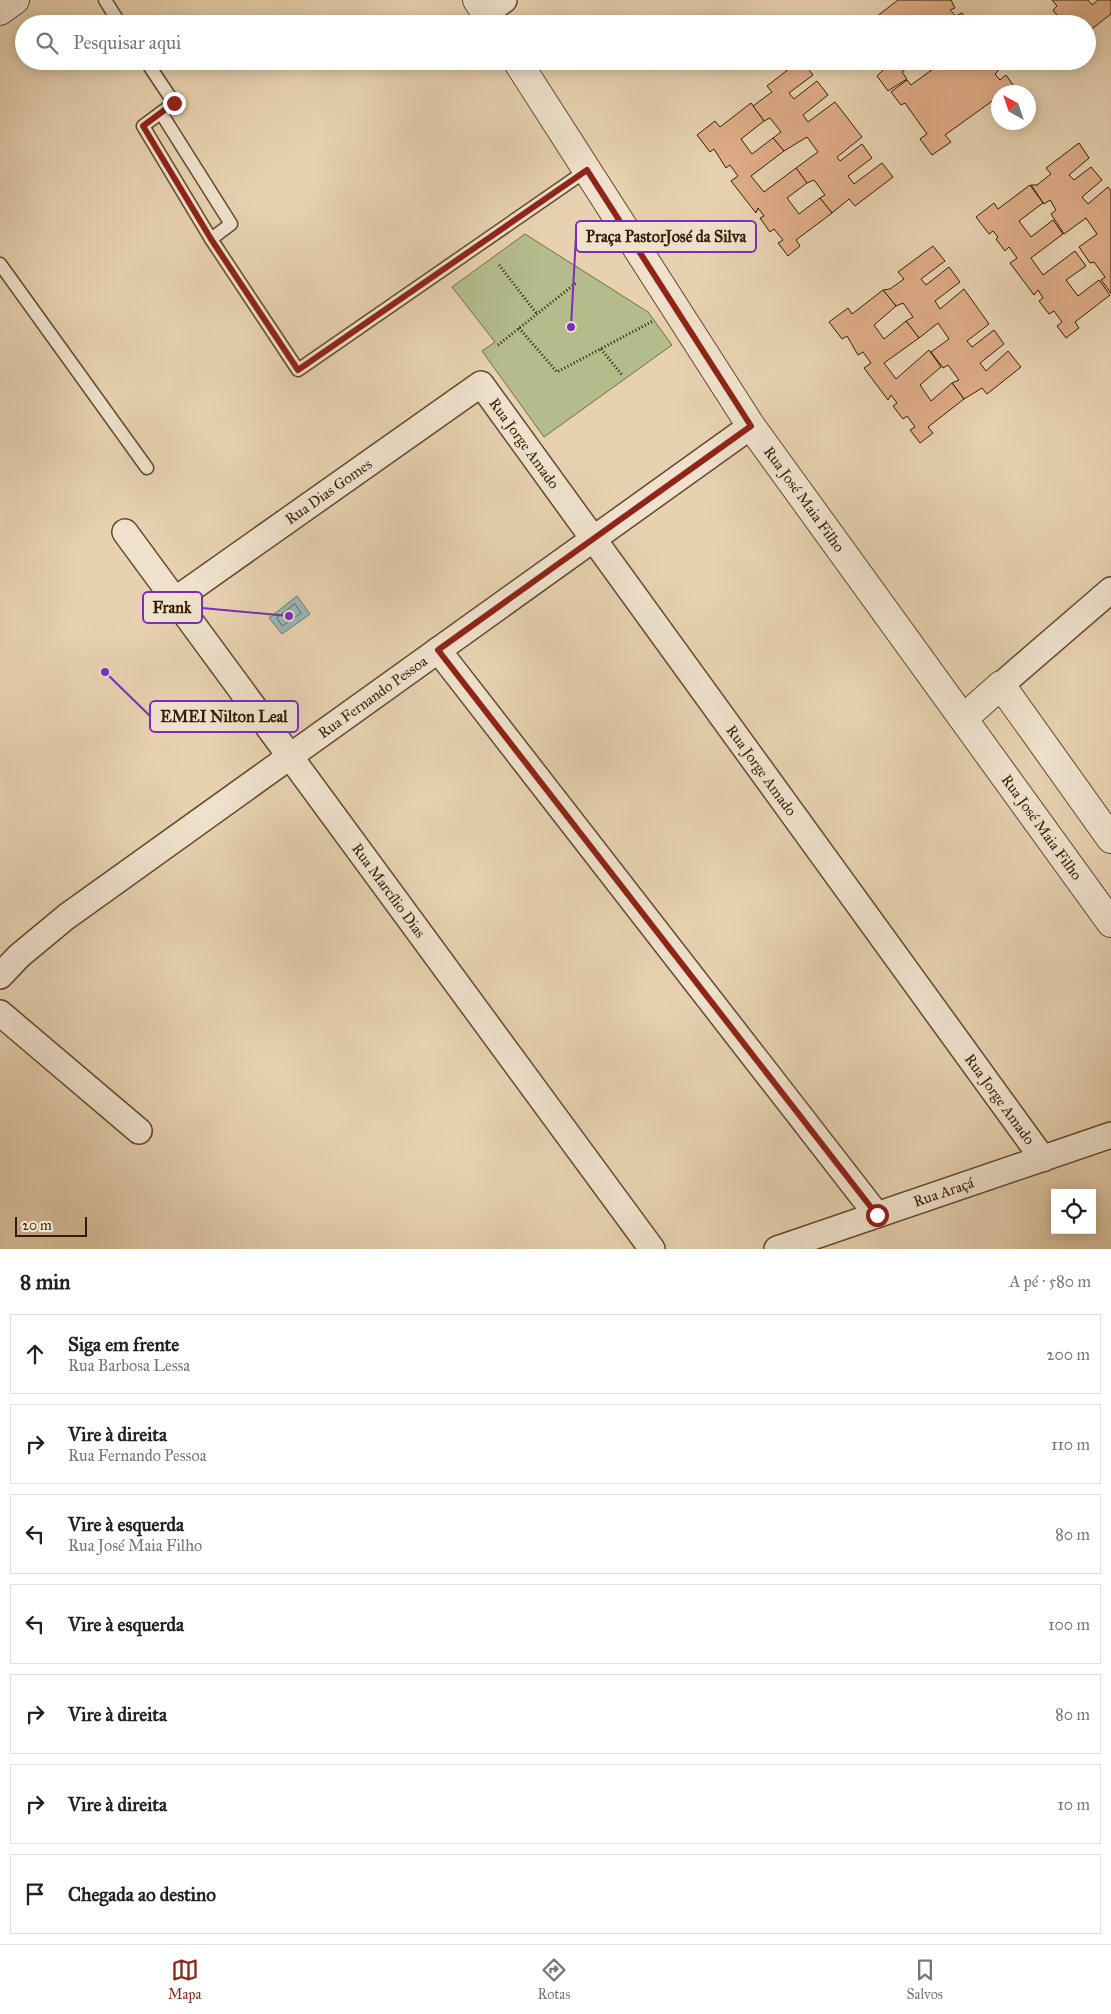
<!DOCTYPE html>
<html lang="pt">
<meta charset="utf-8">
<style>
:root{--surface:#fff;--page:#f6f6f6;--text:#222;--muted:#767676;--line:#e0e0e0;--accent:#8f2418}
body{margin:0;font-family:"IM FELL Great Primer",serif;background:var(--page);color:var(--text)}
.controls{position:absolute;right:15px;bottom:15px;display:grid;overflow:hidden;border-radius:0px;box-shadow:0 2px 12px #0003}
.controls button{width:45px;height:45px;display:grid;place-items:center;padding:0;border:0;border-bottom:1px solid var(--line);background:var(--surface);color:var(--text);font:25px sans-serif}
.compass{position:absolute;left:991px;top:85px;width:45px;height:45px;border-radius:50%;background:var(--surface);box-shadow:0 2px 12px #0003;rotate:320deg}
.scale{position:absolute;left:15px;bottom:12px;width:72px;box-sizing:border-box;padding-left:5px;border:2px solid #321d01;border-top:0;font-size:14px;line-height:18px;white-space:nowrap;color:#321d01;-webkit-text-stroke:4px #efe1cc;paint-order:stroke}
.stop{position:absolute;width:15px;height:15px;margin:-11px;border:4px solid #8f2418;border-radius:50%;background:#fff}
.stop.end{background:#8f2418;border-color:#fff;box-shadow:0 1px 5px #0008}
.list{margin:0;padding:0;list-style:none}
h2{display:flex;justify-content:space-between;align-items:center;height:65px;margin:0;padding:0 20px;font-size:21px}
h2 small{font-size:16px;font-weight:400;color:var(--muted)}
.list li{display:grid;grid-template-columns:32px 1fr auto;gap:15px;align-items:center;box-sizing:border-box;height:80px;margin:0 10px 10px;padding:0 10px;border:1px solid var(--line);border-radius:0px}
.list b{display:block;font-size:19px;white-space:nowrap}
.list p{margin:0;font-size:16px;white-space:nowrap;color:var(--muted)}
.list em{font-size:16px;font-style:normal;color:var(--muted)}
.icon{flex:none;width:28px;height:28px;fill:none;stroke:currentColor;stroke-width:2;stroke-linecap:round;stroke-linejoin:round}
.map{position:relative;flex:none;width:1111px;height:1249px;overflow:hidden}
.search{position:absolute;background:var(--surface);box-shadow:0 2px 12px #0003;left:15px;right:15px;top:15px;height:55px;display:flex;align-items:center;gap:12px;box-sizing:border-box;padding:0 18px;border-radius:28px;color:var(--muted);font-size:19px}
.sheet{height:695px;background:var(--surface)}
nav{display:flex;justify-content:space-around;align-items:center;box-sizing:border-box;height:70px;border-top:1px solid var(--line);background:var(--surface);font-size:14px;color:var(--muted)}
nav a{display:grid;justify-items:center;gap:2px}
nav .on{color:var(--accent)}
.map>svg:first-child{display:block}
</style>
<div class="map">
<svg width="1111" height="1249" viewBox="0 0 1111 1249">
<rect width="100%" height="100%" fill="#e7d1b0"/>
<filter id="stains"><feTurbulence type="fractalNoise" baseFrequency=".004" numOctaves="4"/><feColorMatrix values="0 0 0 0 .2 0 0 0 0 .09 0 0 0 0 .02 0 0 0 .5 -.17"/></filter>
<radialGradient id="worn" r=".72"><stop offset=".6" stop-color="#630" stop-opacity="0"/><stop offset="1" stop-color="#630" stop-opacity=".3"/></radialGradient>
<polygon fill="#b4bc8c" stroke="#736c46" points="525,234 648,312 672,345 544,437 482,351 495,342 452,287"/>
<polygon fill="#98b5b4" stroke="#6f786c" points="297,596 310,614 282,634 269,618"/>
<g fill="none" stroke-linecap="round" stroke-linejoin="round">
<polygon stroke="#65695a" stroke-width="1" points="295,604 301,613 282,626 277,618"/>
</g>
<g fill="#deac87" stroke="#321d01">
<polygon points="898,0 951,0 955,8 950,10 956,16 962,13 970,24 853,24 863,18 867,24"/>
<polygon points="1052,0 1088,0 1092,5 1098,0 1111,0 1111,14 1089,31 1093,37 1087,42 1087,24 1070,24 1067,20 1063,23 1053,10 1057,6"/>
<polygon points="799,61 802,61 813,75 789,93 794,99 817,81 828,95 803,115 808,122 835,102 862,137 837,157 840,161 862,144 872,158 848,176 854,184 882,163 893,177 855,206 849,199 832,213 820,198 825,195 814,180 807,183 796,168 818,152 807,137 784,151 773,138 781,132 770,118 764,121 753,106 772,92 767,86"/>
<polygon points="876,61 916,61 902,72 907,79 888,91 877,76 883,70"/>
<polygon points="944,61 993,61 999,70 995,74 1000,80 1006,75 1018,92 998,92 998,103 995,99 945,135 951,142 932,155 920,139 927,134 905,103 901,105 891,92 907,80 911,85"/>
<polygon points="751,103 764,121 741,139 752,154 773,138 784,151 751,176 764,192 796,168 807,183 787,198 799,214 820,198 832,213 796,240 800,246 788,256 778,243 783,240 774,229 770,232 760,218 764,216 758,208 756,213 731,181 738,176 730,165 726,168 714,149 710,152 697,135 715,121 720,127"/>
<polygon points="1079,143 1089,158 1069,175 1074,180 1091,167 1102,180 1082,197 1088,204 1108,187 1111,191 1111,293 1101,280 1105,277 1094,262 1090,263 1079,247 1097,234 1086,218 1064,234 1051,214 1056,210 1050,200 1044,204 1031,185 1037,185 1051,174 1046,168"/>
<polygon points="1030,185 1043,203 1019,221 1031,237 1053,220 1063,234 1031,258 1043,275 1075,251 1086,266 1066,280 1078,296 1099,280 1110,295 1075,322 1079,328 1066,338 1057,326 1062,322 1054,311 1049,314 1039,301 1043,298 1038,290 1034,295 1010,263 1017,258 1009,247 1005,251 996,239 998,237 993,231 989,234 976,217 994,203 998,209"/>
<polygon points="933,246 945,261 921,279 926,285 949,267 960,282 935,301 940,309 964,289 989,324 967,341 972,347 994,330 1004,344 980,363 986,371 1008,351 1021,367 987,394 982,388 964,399 952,383 959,380 948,365 943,368 931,352 949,339 938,323 919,338 906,321 913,317 903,303 896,306 883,290 890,289 904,279 898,272"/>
<polygon points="883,290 896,306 874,325 884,339 906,321 919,338 884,363 896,379 929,350 941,367 920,385 931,401 952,383 964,399 928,427 933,433 920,443 910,430 915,427 907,416 903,419 893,406 897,403 891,395 888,400 864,368 871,363 863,352 858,355 847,336 842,339 829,322 848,308 852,314"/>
</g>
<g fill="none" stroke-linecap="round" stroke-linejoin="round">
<defs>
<g id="service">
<polyline points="105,0 120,24"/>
<polyline points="146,61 174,103 143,126 211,239 298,370 587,170"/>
<polyline points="161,113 231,224 211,239"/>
<polyline points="0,264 147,468"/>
</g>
<g id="minor">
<polyline points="486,13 504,0"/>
<path id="s1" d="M 125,532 L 652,1249"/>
<path id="s2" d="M 175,600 L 481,384 L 1043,1159"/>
<polyline points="438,650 877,1215"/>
<polyline points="1001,685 1111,590"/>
<path id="s3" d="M 0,976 L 19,956 L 66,917 L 751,426"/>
<polyline points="0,1013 139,1131"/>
<path id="s4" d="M 777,1249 L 1111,1135"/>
</g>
<g id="tertiary">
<polyline points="477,0 493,24"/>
<polyline points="0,11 15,0"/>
<path id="s5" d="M 517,61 L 751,426 L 1111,923"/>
<polyline points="964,718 1001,685 1111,839"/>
</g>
</defs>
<use href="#service" stroke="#5f4a2d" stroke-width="15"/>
<use href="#minor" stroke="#5f4a2d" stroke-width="28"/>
<use href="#tertiary" stroke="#5f4a2d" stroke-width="30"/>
<g stroke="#321d01" stroke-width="3" stroke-dasharray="1 2.5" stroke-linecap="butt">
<polyline points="499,265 537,314"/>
<polyline points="519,328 557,372 653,321"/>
<polyline points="498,345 576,283"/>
<polyline points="601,349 622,375"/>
</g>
<use href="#service" stroke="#efe1cc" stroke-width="12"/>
<use href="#minor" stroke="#efe1cc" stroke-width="25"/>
<use href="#tertiary" stroke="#efe1cc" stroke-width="28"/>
</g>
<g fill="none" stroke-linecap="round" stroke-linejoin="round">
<polyline stroke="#8f2418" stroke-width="6" points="174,103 143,126 211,239 298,370 587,170 751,426 438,650 877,1215"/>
</g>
<g text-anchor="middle" stroke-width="4" stroke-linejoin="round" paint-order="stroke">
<g font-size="15" fill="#321d01" stroke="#efe1cc">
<text dy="5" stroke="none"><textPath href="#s2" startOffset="448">Rua Jorge Amado</textPath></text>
<text dy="5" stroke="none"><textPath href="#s2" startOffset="188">Rua Dias Gomes</textPath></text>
<text dy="5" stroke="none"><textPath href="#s5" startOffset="524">Rua José Maia Filho</textPath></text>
<text dy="5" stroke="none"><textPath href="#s3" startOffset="466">Rua Fernando Pessoa</textPath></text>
<text dy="5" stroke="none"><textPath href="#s2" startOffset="852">Rua Jorge Amado</textPath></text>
<text dy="5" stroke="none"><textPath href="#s5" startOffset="929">Rua José Maia Filho</textPath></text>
<text dy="5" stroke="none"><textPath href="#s1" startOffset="445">Rua Marcílio Dias</textPath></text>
<text dy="5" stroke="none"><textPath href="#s2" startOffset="1258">Rua Jorge Amado</textPath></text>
<text dy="5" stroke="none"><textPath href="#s4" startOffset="176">Rua Araçá</textPath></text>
</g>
</g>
<path fill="none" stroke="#7b2cbf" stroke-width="2" d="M571 327L576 236M289 616L202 608M105 672L150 716"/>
<g fill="#7b2cbf" stroke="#efe1cc" stroke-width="2">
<circle cx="571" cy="327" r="5"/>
<circle cx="289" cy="616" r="5"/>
<circle cx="105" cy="672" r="5"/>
</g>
<g fill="#efe1cc" stroke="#7b2cbf" stroke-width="2">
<rect x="576" y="221" width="180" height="31" rx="5"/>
<rect x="143" y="592" width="59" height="31" rx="5"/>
<rect x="150" y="701" width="148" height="31" rx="5"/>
</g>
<g font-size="16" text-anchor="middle" font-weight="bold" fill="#321d01">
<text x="666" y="242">Praça PastorJosé da Silva</text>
<text x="172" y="613">Frank</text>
<text x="224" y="722">EMEI Nilton Leal</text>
</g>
<rect width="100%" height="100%" filter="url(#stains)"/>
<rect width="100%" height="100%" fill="url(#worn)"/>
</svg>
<div class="controls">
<button><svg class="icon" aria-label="locate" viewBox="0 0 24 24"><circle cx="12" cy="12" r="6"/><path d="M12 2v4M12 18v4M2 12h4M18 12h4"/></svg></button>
</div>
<svg class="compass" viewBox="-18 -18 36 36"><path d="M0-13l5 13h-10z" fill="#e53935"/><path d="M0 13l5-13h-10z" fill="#767676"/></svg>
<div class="scale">20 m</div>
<div class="stop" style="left:877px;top:1215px"></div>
<div class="stop end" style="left:174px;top:103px"></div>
<div class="search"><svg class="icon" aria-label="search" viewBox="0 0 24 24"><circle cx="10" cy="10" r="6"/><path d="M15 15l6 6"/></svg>Pesquisar aqui</div>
</div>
<section class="sheet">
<h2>8 min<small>A pé · 580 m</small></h2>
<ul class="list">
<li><svg class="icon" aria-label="ahead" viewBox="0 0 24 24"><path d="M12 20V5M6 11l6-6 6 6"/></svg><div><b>Siga em frente</b><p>Rua Barbosa Lessa</p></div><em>200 m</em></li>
<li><svg class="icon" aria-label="right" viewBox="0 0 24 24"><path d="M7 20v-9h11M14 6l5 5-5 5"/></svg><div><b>Vire à direita</b><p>Rua Fernando Pessoa</p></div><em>110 m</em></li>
<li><svg class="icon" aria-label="left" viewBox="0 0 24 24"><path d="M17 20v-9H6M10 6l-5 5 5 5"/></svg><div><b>Vire à esquerda</b><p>Rua José Maia Filho</p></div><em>80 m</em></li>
<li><svg class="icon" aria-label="left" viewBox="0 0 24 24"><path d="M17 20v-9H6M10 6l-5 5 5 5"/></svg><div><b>Vire à esquerda</b></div><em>100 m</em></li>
<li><svg class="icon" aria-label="right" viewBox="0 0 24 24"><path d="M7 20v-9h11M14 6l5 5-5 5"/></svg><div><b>Vire à direita</b></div><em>80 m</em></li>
<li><svg class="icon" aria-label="right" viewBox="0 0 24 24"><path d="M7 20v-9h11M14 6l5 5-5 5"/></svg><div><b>Vire à direita</b></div><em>10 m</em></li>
<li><svg class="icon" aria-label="arrive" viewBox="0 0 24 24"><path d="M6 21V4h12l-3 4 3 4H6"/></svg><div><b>Chegada ao destino</b></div></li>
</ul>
</section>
<nav>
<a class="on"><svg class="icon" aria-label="map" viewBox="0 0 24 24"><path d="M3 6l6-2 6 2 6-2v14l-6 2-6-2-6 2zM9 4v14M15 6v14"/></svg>Mapa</a>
<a><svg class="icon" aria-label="directions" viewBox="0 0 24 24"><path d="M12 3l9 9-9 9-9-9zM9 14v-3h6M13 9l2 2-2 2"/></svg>Rotas</a>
<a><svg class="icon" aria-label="saved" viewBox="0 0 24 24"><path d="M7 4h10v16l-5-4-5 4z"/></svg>Salvos</a>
</nav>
